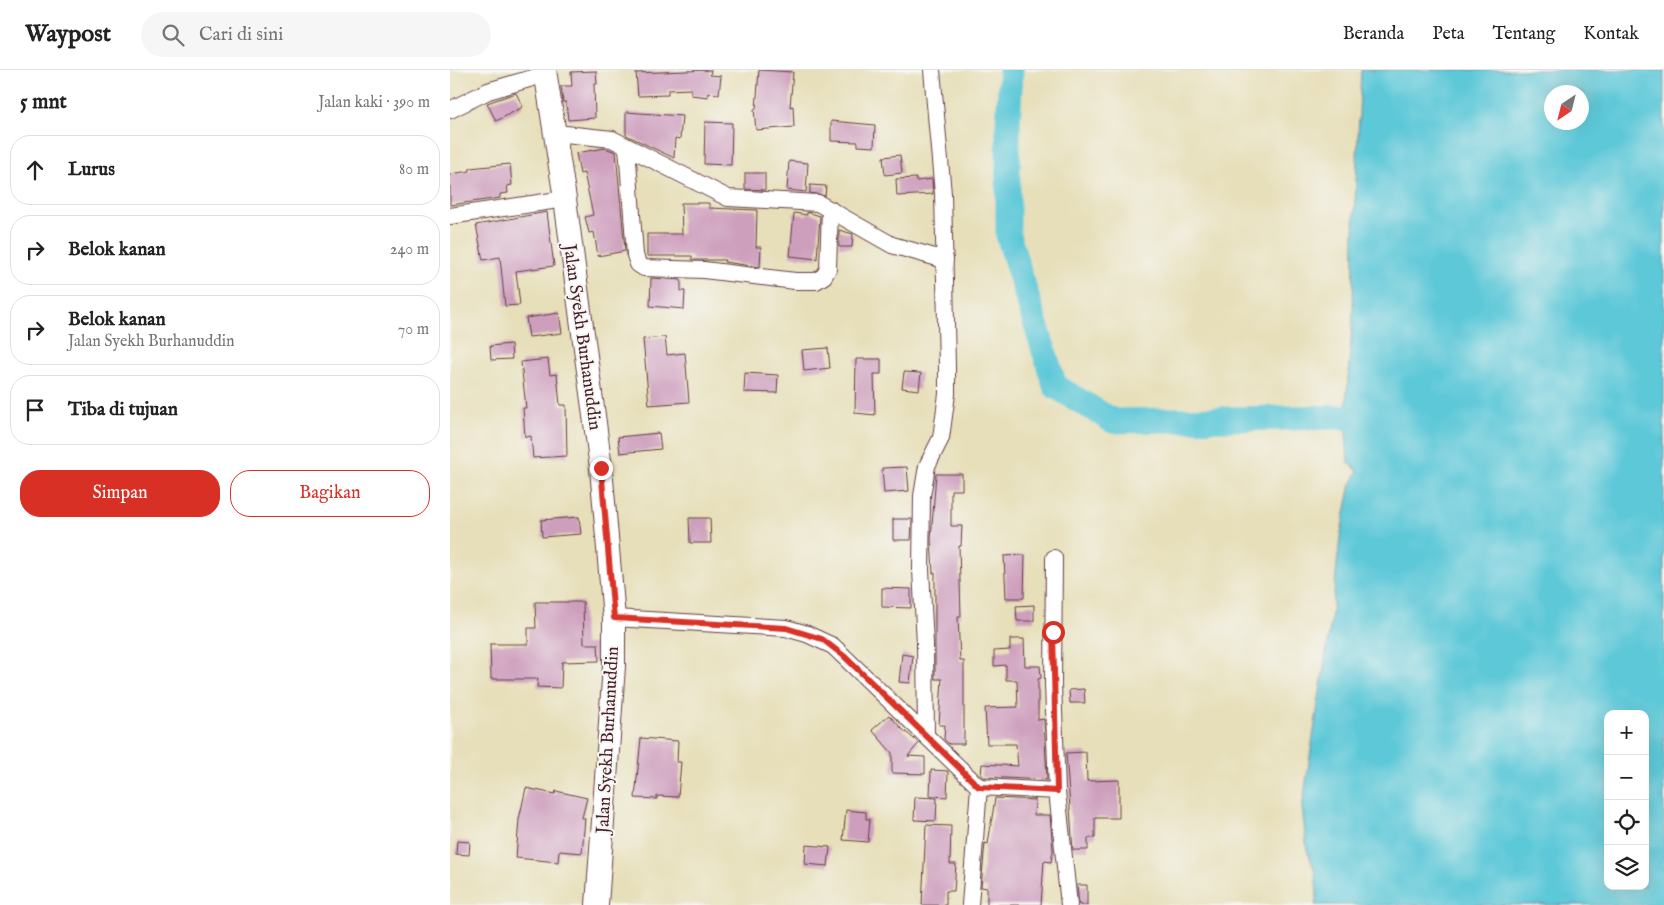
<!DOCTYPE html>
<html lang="id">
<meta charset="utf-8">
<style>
:root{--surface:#fff;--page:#f6f6f6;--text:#222;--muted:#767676;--line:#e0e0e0;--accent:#d93025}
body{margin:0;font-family:"IM FELL English",serif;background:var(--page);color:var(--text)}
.controls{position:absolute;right:15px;bottom:15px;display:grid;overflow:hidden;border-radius:10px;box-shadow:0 5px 20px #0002}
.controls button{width:45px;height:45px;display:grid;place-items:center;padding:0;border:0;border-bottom:1px solid var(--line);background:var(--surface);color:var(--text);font:25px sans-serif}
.compass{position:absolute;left:1094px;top:15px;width:45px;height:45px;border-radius:50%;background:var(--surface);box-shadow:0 5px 20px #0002;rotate:215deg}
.stop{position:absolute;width:15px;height:15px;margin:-11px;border:4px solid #d93025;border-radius:50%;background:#fff}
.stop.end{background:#d93025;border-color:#fff;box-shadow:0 1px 5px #0008}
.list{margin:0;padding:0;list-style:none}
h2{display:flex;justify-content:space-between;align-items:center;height:65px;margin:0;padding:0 20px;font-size:21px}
h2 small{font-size:16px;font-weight:400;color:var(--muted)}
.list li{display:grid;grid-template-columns:32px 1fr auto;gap:15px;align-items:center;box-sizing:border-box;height:70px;margin:0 10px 10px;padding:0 10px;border:1px solid var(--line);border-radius:20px}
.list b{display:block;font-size:19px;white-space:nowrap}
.list p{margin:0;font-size:16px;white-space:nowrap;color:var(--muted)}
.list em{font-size:16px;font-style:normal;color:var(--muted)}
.actions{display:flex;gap:10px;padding:15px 20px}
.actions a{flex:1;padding:11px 0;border:1px solid var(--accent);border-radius:20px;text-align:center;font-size:18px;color:var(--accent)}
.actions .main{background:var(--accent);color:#fff}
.icon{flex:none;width:28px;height:28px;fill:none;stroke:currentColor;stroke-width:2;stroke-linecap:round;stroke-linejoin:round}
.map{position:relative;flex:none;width:1214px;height:835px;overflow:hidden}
header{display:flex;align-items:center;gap:30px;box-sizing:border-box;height:70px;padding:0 25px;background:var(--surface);border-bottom:1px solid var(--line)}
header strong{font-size:24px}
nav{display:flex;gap:28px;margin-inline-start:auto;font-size:18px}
.search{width:350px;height:45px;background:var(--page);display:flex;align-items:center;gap:12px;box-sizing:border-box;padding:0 18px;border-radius:28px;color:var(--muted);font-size:19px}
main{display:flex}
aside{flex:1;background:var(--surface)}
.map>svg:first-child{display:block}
</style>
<header>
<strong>Waypost</strong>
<div class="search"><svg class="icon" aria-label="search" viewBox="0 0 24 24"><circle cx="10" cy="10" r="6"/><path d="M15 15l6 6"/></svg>Cari di sini</div>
<nav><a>Beranda</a><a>Peta</a><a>Tentang</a><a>Kontak</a></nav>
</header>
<main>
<aside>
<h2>5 mnt<small>Jalan kaki · 390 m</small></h2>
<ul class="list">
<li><svg class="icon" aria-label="ahead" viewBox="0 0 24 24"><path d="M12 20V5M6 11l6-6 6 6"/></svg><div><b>Lurus</b></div><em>80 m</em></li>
<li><svg class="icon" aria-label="right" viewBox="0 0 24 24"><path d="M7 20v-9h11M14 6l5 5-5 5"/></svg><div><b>Belok kanan</b></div><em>240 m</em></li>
<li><svg class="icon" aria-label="right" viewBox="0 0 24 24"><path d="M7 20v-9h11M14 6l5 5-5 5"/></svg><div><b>Belok kanan</b><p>Jalan Syekh Burhanuddin</p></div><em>70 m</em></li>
<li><svg class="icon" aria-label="arrive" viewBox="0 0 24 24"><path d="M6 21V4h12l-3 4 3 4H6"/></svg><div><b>Tiba di tujuan</b></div></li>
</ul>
<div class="actions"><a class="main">Simpan</a><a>Bagikan</a></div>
</aside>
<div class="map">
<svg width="1214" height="835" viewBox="0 0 1214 835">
<rect width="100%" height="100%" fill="#f6f6f2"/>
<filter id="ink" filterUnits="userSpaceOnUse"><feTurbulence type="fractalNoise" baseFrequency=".02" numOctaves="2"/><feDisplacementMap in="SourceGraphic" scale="10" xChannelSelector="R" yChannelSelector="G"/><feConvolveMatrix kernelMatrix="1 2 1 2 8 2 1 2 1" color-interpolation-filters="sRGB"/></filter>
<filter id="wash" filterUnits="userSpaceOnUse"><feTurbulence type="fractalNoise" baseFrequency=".0096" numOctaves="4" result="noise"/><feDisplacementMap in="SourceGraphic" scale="20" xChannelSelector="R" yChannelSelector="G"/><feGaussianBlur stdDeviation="1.12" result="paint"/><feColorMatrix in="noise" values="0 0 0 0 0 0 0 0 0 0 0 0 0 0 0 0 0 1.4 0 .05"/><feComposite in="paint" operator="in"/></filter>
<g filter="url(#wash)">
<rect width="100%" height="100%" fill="#e7dfb9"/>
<path fill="#5dc8d8" stroke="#547482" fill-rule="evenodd" d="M 911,0 L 1214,0 L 1214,835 L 865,835 L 867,824 L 865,801 L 857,780 L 852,738 L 881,551 L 890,467 L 901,414 L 908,401 L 898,392 L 895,347 L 903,245 L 904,155 ZM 1102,22 L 1132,22 L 1132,52 L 1102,52 ZM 1158,644 L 1195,644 L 1195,816 L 1158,816 Z"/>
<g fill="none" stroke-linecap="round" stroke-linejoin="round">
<polyline stroke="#5dc8d8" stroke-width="25" points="561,0 558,54 558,165 605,316 663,351 895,347"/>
</g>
<g id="blocks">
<g fill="#ce9fbd">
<polygon points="261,0 260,5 271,6 269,24 258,23 258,27 241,25 241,19 218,20 218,25 188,26 186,3"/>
<polygon points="309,0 343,2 340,37 343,36 344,57 306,60 304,39 306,39"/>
<polygon points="146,1 147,14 144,14 145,48 118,50 116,32 113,32 111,16 122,16 121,2"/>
<polygon points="66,23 73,37 46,51 37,33"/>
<polygon points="176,42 232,46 230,69 225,68 224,88 176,65"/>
<polygon points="381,51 425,55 424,77 408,76 408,72 381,71"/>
<polygon points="255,52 282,53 281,95 254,94"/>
<polygon points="155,78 166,82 175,181 148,186 144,162 139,163 135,147 143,145 134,103 130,104 126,83"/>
<polygon points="450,85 452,103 435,105 433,87"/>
<polygon points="339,91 358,93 356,122 337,120"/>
<polygon points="60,94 62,115 57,116 58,123 50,124 50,128 0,135 0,104 20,101 20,98"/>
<polygon points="295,103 315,103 315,120 295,119"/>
<polygon points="466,108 466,111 482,109 483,124 447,126 446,109"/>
<polygon points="360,115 376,116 375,126 360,123"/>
<polygon points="231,133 259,133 259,138 307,140 306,177 311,177 310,197 274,192 275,190 242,190 242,186 197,186 197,164 232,164"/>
<polygon points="97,142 104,196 66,201 70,235 55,236 50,187 33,190 26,155"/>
<polygon points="357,142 370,146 367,189 340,186 344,143 357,145"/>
<polygon points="389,160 403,164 402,177 389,177"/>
<polygon points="201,208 231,210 231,221 235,221 234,239 200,236"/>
<polygon points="109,243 112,263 79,267 76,248"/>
<polygon points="215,267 217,285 235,283 239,332 199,335 193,269"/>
<polygon points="61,274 62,289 41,290 40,276"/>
<polygon points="378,278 380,298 354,301 352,280"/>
<polygon points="98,289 100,305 107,304 110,335 116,335 117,386 83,388 81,366 75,367 73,338 76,338 71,292"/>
<polygon points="406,289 431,289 431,304 424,304 425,345 405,343"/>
<polygon points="454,302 471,303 469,320 452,318"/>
<polygon points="295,303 328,305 327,323 294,322"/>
<polygon points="209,363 211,379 170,383 168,367"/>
<polygon points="457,397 459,421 434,423 432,398"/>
<polygon points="486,404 512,404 512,420 501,420 501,456 512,456 511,476 509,476 511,547 508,547 510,591 514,591 514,674 499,674 494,669 495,655 489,655 492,609 485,609 485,503 483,503 481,469"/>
<polygon points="129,447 131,464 92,467 91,450"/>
<polygon points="239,448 260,448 261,473 240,473"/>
<polygon points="443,449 462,449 461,470 443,470"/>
<polygon points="575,485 574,528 556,528 554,486"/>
<polygon points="432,518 461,519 461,538 432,537"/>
<polygon points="85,532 133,532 134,574 148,574 149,591 112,592 111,618 87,617 88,609 41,609 40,574 78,574 78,558 86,558"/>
<polygon points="584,535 584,551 567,551 566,536"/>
<polygon points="560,569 574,569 575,596 590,596 591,608 588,609 588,650 594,649 597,710 533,707 531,705 532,694 568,696 566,674 537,674 535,638 568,637 567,610 556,610 556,595 544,596 544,581 560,580"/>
<polygon points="452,584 463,586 460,613 449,612"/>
<polygon points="634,619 635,633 620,633 619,620"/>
<polygon points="439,645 452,659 469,673 458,686 475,687 475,704 442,703 442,683 422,660"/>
<polygon points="191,668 228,671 227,692 231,692 228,727 207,726 207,729 185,728"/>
<polygon points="636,682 637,711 669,710 669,748 645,748 645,768 638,768 638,780 623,780 616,683"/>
<polygon points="481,700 498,701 497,727 480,726"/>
<polygon points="76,718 105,724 106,721 137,728 132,748 135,748 132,783 109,781 108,792 66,788 69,749"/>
<polygon points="465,727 487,728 486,751 464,750"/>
<polygon points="545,728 585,730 584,745 600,745 603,781 601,792 594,791 591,835 537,835 537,818 531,817 535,773 538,774"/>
<polygon points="396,740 416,742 416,749 420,749 418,772 393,770"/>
<polygon points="476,755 501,756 500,794 506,794 504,821 496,821 496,835 472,835"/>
<polygon points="7,771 20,772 19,785 6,784"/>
<polygon points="356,775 380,777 378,796 355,794"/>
<polygon points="627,815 637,815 637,835 629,835"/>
</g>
</g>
</g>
<g filter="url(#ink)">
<use href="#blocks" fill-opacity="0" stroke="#623c40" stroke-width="1"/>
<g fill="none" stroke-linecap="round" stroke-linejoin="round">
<defs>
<g id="minor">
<polyline points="0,40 38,21 96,4"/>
<polyline points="106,63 162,69 278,128 368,133 442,175 495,190"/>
<polyline points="177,77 185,185 188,194 194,198 254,200 345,211 366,211 374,206 378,199 380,139"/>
<polyline points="0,146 115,129"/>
<polyline points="604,488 603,614 607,721 619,835"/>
<polyline points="164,548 336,558 357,564 383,576 529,717 520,835"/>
<polyline points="476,666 475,574 471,500 472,426 477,396 491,368 497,324 497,296 493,124 482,0"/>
<polyline points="529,717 607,721"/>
</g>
<polyline id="secondary" points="95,0 115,129 151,398 164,548 164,596 147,835"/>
</defs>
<use href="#minor" stroke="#623c40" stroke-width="18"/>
<use href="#secondary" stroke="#623c40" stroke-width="24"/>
<use href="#minor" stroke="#fff" stroke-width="16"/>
<use href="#secondary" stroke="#fff" stroke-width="22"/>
</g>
</g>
<g fill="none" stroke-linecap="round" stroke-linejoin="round" filter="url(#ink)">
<polyline stroke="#d93025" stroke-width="6" points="151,398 164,548 336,558 372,569 394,586 529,717 607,721 603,562"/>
</g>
<g text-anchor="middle" stroke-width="4" stroke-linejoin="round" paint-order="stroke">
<g font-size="18" fill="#4a1f2b" stroke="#f6f6f2">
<text transform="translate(133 267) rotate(82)" y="6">Jalan Syekh Burhanuddin</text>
<text transform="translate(157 670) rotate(-87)" y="6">Jalan Syekh Burhanuddin</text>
</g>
</g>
</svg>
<div class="controls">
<button>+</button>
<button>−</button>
<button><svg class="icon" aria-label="locate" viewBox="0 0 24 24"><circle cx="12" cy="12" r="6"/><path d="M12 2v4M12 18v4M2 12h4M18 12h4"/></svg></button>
<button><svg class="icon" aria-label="layers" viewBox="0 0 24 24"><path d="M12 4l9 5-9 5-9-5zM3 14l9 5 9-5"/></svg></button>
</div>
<svg class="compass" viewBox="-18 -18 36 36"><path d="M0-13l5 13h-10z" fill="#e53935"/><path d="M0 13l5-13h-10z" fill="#767676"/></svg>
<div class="stop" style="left:603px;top:562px"></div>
<div class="stop end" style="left:151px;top:398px"></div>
</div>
</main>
